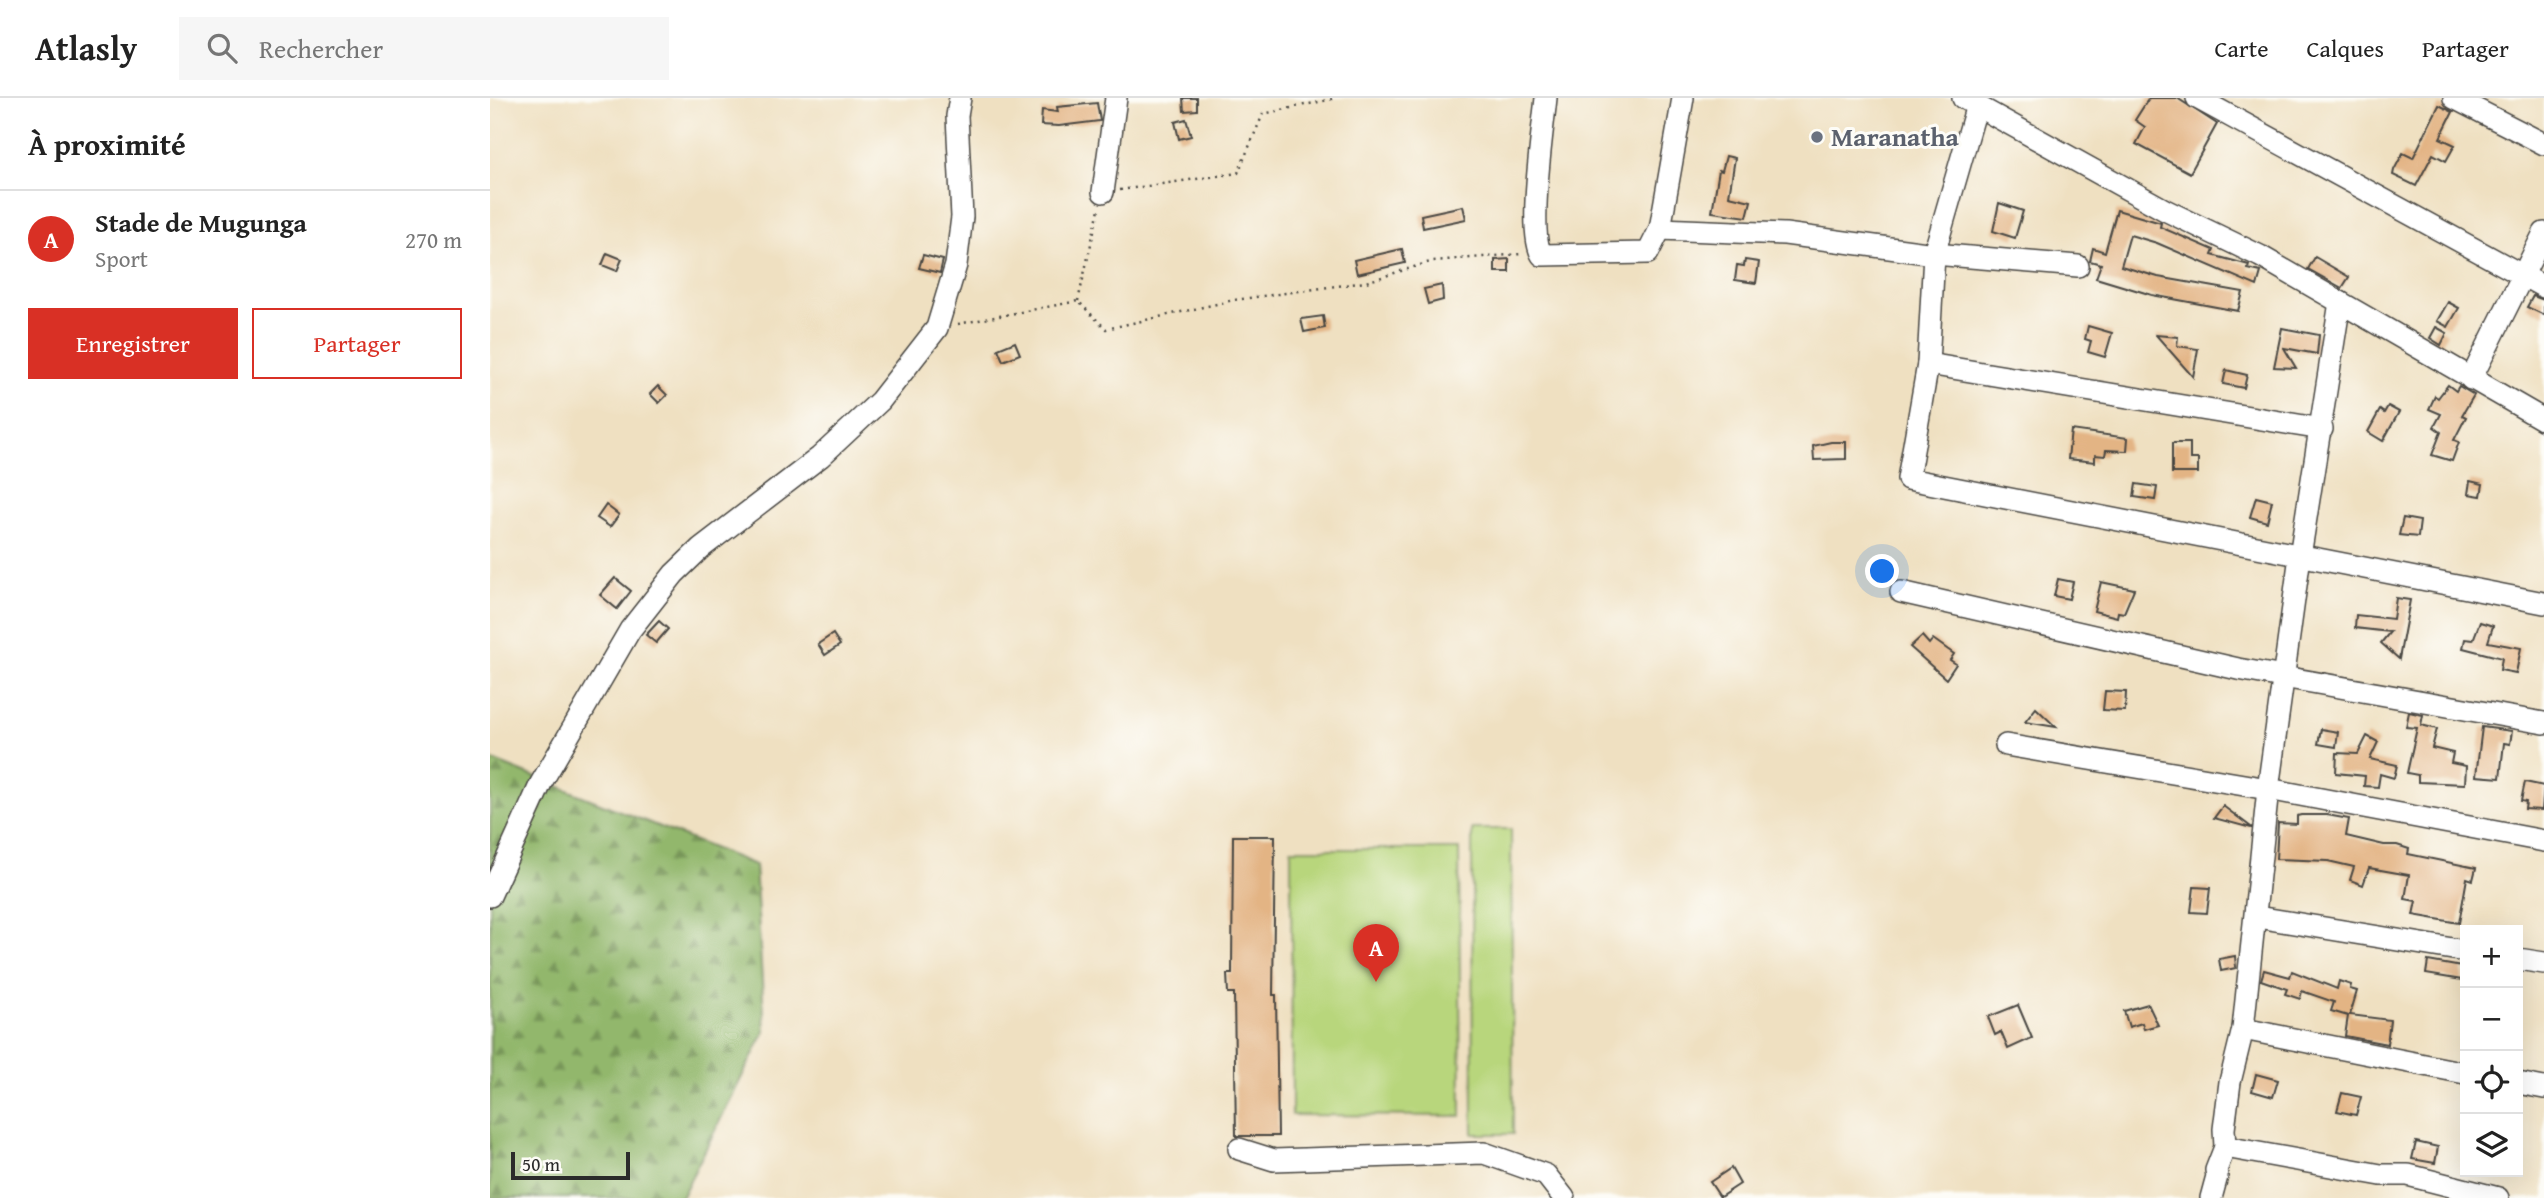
<!DOCTYPE html>
<html lang="fr">
<meta charset="utf-8">
<style>
:root{--surface:#fff;--page:#f6f6f6;--text:#222;--muted:#767676;--line:#e0e0e0;--accent:#d93025}
body{margin:0;font-family:"Gentium Book Plus",serif;background:var(--page);color:var(--text)}
.controls{position:absolute;right:21px;bottom:21px;display:grid;overflow:hidden;border-radius:0px;box-shadow:0 7px 28px #0002}
.controls button{width:63px;height:63px;display:grid;place-items:center;padding:0;border:0;border-bottom:2px solid var(--line);background:var(--surface);color:var(--text);font:35px sans-serif}
.scale{position:absolute;left:21px;bottom:18px;width:119px;box-sizing:border-box;padding-left:7px;border:4px solid #2b2b2b;border-top:0;font-size:19px;line-height:24px;white-space:nowrap;color:#2b2b2b;-webkit-text-stroke:5px #fdfcf7;paint-order:stroke}
.you{position:absolute;left:1393px;top:474px;width:24px;height:24px;margin:-18px;border:5px solid #fff;border-radius:50%;background:#1a73e8;box-shadow:0 0 0 10px #1a73e833}
.badge{display:grid;place-items:center;width:46px;height:46px;border-radius:50%;background:var(--accent);color:#fff;font-size:23px;font-weight:700}
.pin{position:absolute;translate:-50% -58px;filter:drop-shadow(0 2px 4px #0008)}
.pin::after{content:'';position:absolute;top:37px;width:24px;height:21px;background:inherit;clip-path:polygon(0 0,100% 0,50% 100%)}
.list{margin:0;padding:0;list-style:none}
h2{display:flex;justify-content:space-between;align-items:center;height:91px;margin:0;padding:0 28px;font-size:30px}
h2 small{font-size:23px;font-weight:400;color:var(--muted)}
.list li{display:grid;grid-template-columns:46px 1fr auto;gap:21px;align-items:center;box-sizing:border-box;height:98px;padding:0 28px;border-top:2px solid var(--line)}
.list b{display:block;font-size:26px;white-space:nowrap}
.list p{margin:0;font-size:23px;white-space:nowrap;color:var(--muted)}
.list em{font-size:23px;font-style:normal;color:var(--muted)}
.actions{display:flex;gap:14px;padding:21px 28px}
.actions a{flex:1;padding:16px 0;border:2px solid var(--accent);border-radius:0px;text-align:center;font-size:24px;color:var(--accent)}
.actions .main{background:var(--accent);color:#fff}
.icon{flex:none;width:38px;height:38px;fill:none;stroke:currentColor;stroke-width:2;stroke-linecap:round;stroke-linejoin:round}
.map{position:relative;flex:none;width:2054px;height:1100px;overflow:hidden}
header{display:flex;align-items:center;gap:42px;box-sizing:border-box;height:98px;padding:0 35px;background:var(--surface);border-bottom:2px solid var(--line)}
header strong{font-size:33px}
nav{display:flex;gap:38px;margin-inline-start:auto;font-size:24px}
.search{width:490px;height:63px;background:var(--page);display:flex;align-items:center;gap:18px;box-sizing:border-box;padding:0 24px;border-radius:0px;color:var(--muted);font-size:26px}
main{display:flex}
aside{flex:1;background:var(--surface)}
.map>svg:first-child{display:block}
</style>
<header>
<strong>Atlasly</strong>
<div class="search"><svg class="icon" aria-label="search" viewBox="0 0 24 24"><circle cx="10" cy="10" r="6"/><path d="M15 15l6 6"/></svg>Rechercher</div>
<nav><a>Carte</a><a>Calques</a><a>Partager</a></nav>
</header>
<main>
<aside>
<h2>À proximité<small></small></h2>
<ul class="list">
<li><span class="badge">A</span><div><b>Stade de Mugunga</b><p>Sport</p></div><em>270 m</em></li>
</ul>
<div class="actions"><a class="main">Enregistrer</a><a>Partager</a></div>
</aside>
<div class="map">
<svg width="2054" height="1100" viewBox="0 0 2054 1100">
<defs>
<pattern id="forest-firs" width="22" height="20" patternUnits="userSpaceOnUse" patternTransform="scale(1.75)"><rect width="22" height="20" fill="#92b76c"/><path d="M5 1l3.5 6h-7zM16 11l3.5 6h-7z" fill="#779559"/></pattern>
</defs>
<rect width="100%" height="100%" fill="#fdfcf7"/>
<filter id="ink" filterUnits="userSpaceOnUse"><feTurbulence type="fractalNoise" baseFrequency=".0143" numOctaves="2"/><feDisplacementMap in="SourceGraphic" scale="14" xChannelSelector="R" yChannelSelector="G"/><feConvolveMatrix kernelMatrix="1 2 1 2 8 2 1 2 1" color-interpolation-filters="sRGB"/></filter>
<filter id="wash" filterUnits="userSpaceOnUse"><feTurbulence type="fractalNoise" baseFrequency=".00686" numOctaves="4" result="noise"/><feDisplacementMap in="SourceGraphic" scale="28" xChannelSelector="R" yChannelSelector="G"/><feGaussianBlur stdDeviation="1.57" result="paint"/><feColorMatrix in="noise" values="0 0 0 0 0 0 0 0 0 0 0 0 0 0 0 0 0 1.4 0 .05"/><feComposite in="paint" operator="in"/></filter>
<g filter="url(#wash)">
<rect width="100%" height="100%" fill="#efe0c1"/>
<g fill="#b8d67c" stroke="#728054" stroke-width="2">
<polygon points="982,731 1021,731 1023,1036 983,1036"/>
<polygon points="801,751 969,751 971,1018 802,1017"/>
</g>
<polygon fill="url(#forest-firs)" stroke="#5e714c" stroke-width="2" points="0,661 265,767 275,933 191,1100 0,1100"/>
<g id="blocks">
<g fill="#e3b484">
<polygon points="693,0 707,0 707,12 694,13"/>
<polygon points="1659,0 1687,0 1727,26 1700,75 1646,46 1655,29 1645,22"/>
<polygon points="607,5 610,23 569,28 551,27 552,12 568,14 567,9"/>
<polygon points="1949,7 1963,14 1950,40 1965,47 1956,63 1943,56 1926,88 1903,77 1904,72 1913,55 1923,60"/>
<polygon points="696,21 701,38 689,41 685,24"/>
<polygon points="1236,58 1245,60 1239,98 1261,103 1257,119 1222,114 1229,72 1232,73"/>
<polygon points="1509,105 1533,113 1525,140 1503,133"/>
<polygon points="973,108 976,121 933,130 931,117"/>
<polygon points="1627,112 1671,125 1670,129 1724,152 1722,157 1759,167 1758,171 1771,174 1767,188 1667,145 1640,137 1631,168 1668,179 1753,194 1748,213 1662,197 1606,180 1611,166 1600,163 1603,150 1615,154"/>
<polygon points="912,151 915,165 867,176 864,162"/>
<polygon points="117,155 132,161 127,173 112,167"/>
<polygon points="433,157 453,162 450,175 429,170"/>
<polygon points="1825,159 1859,179 1852,190 1818,171"/>
<polygon points="1019,161 1019,174 1005,174 1005,162"/>
<polygon points="1255,162 1269,164 1266,185 1245,182 1247,167 1254,168"/>
<polygon points="952,187 953,202 938,206 934,191"/>
<polygon points="2043,198 2054,202 2054,217 2037,209"/>
<polygon points="1958,204 1969,210 1958,229 1947,223"/>
<polygon points="833,218 835,230 814,234 811,221"/>
<polygon points="1598,228 1622,235 1615,259 1598,254 1601,243 1595,241"/>
<polygon points="1946,229 1957,235 1951,247 1940,240"/>
<polygon points="1792,230 1829,237 1827,256 1794,250 1806,270 1784,269"/>
<polygon points="1666,237 1688,239 1687,248 1708,251 1703,279"/>
<polygon points="525,244 530,256 513,263 508,251"/>
<polygon points="1736,272 1757,277 1754,290 1733,286"/>
<polygon points="1958,287 1966,293 1969,288 1984,297 1972,317 1976,319 1964,342 1969,344 1962,363 1942,357 1951,334 1944,329 1951,316 1939,311 1945,298 1948,300"/>
<polygon points="168,288 177,297 169,305 160,296"/>
<polygon points="1898,308 1909,314 1893,343 1878,334 1890,312 1894,315"/>
<polygon points="1581,332 1638,340 1637,353 1616,352 1615,358 1605,357 1605,364 1578,361"/>
<polygon points="1341,344 1356,344 1356,361 1324,362 1323,348"/>
<polygon points="1682,345 1700,345 1700,361 1708,361 1708,375 1682,375"/>
<polygon points="1980,383 1993,386 1991,398 1978,396"/>
<polygon points="1646,386 1667,389 1665,402 1644,399"/>
<polygon points="1766,399 1782,403 1777,424 1760,419"/>
<polygon points="116,407 129,417 120,429 107,420"/>
<polygon points="1913,420 1930,423 1928,439 1909,437"/>
<polygon points="125,480 141,493 127,511 110,497"/>
<polygon points="1568,481 1583,484 1579,501 1564,498"/>
<polygon points="1611,484 1644,491 1634,515 1628,514 1627,519 1604,513"/>
<polygon points="1906,500 1920,502 1909,561 1891,545 1900,534 1865,530 1866,517 1903,521"/>
<polygon points="169,523 178,531 166,545 156,537"/>
<polygon points="1990,524 2003,528 1998,544 2031,550 2026,575 2010,572 2012,560 1973,550 1975,541 1983,542"/>
<polygon points="343,536 350,547 335,557 328,546"/>
<polygon points="1432,538 1439,546 1443,541 1464,556 1460,562 1466,566 1456,581 1420,549"/>
<polygon points="1615,593 1636,594 1635,613 1613,612"/>
<polygon points="1546,610 1566,629 1535,624"/>
<polygon points="1919,614 1933,617 1931,627 1947,631 1942,650 1963,655 1961,665 1976,668 1975,686 1928,684 1928,677 1917,675 1927,630 1916,629"/>
<polygon points="1992,629 2022,633 2020,646 2014,645 2010,680 1986,678"/>
<polygon points="1831,631 1848,634 1846,649 1828,646"/>
<polygon points="1877,638 1888,644 1880,661 1907,667 1904,680 1890,676 1888,689 1874,688 1875,678 1846,675 1847,655 1868,656"/>
<polygon points="2035,684 2054,688 2052,712 2035,711 2036,704 2031,703"/>
<polygon points="1733,708 1761,729 1761,730 1724,720"/>
<polygon points="1811,717 1837,717 1859,721 1856,738 1894,747 1907,747 1919,751 1918,756 1986,770 1983,782 1977,780 1969,825 1923,817 1926,803 1915,801 1919,777 1879,770 1873,787 1860,782 1864,769 1838,763 1786,761 1788,725 1807,726 1807,718"/>
<polygon points="743,738 785,738 783,897 786,897 788,1038 746,1038 744,895 738,895 737,876 742,876"/>
<polygon points="1704,789 1720,790 1717,815 1701,814"/>
<polygon points="1745,858 1746,870 1731,873 1729,861"/>
<polygon points="1938,863 1972,869 1972,882 1936,876"/>
<polygon points="1774,872 1800,879 1802,873 1847,891 1849,883 1861,887 1860,891 1867,893 1860,917 1900,922 1897,946 1855,938 1858,918 1841,913 1844,904 1812,893 1810,901 1795,896 1797,891 1771,882"/>
<polygon points="1658,906 1668,927 1654,931 1652,925 1639,929 1634,913"/>
<polygon points="1528,907 1542,940 1518,951 1511,934 1505,937 1498,919"/>
<polygon points="1766,976 1788,982 1783,999 1762,993"/>
<polygon points="1852,995 1871,999 1866,1017 1847,1013"/>
<polygon points="1926,1044 1948,1049 1945,1065 1922,1061"/>
<polygon points="1241,1070 1250,1086 1230,1099 1220,1084"/>
</g>
</g>
</g>
<g filter="url(#ink)">
<use href="#blocks" fill-opacity="0" stroke="#484642" stroke-width="2"/>
<g fill="none" stroke-linecap="round" stroke-linejoin="round">
<defs>
<g id="minor">
<path d="M 1056,0 C 1053,31 1037,135 1052,157 L 1158,155 L 1170,131 L 1193,0"/>
<polyline points="1473,0 1675,112 1770,158 2054,322"/>
<polyline points="1707,0 2054,189"/>
<polyline points="1964,0 2054,46"/>
<polyline points="1487,7 1444,156 1438,266 1418,381 2054,505"/>
<polyline points="613,94 626,0"/>
<polyline points="1170,131 1295,136 1444,156 1588,168"/>
<polyline points="1438,266 1832,331"/>
<polyline points="1981,281 2054,135"/>
<polyline points="1411,494 1748,571 2054,625"/>
<polyline points="1516,647 1778,691 2054,743"/>
<polyline points="0,798 51,685 140,532 184,476 211,450 330,359 390,303 447,230 466,167 472,119 467,18 470,0"/>
<polyline points="1767,819 1975,853"/>
<polyline points="2028,861 2054,865"/>
<polyline points="1753,931 1975,975"/>
<polyline points="2028,985 2054,990"/>
<polyline points="1735,1049 1891,1077 1918,1077 2008,1100"/>
<polyline points="749,1051 784,1062 994,1055 1056,1077 1074,1100"/>
<polyline points="1721,1100 1727,1078 1726,1072 1735,1049 1734,1031 1740,984 1753,931 1778,691 1810,458 1850,204"/>
</g>
</defs>
<use href="#minor" stroke="#484642" stroke-width="24"/>
<g stroke="#484642" stroke-width="2.5" stroke-dasharray="2 5" stroke-linecap="butt">
<polyline points="630,92 748,75 773,16 847,0"/>
<polyline points="588,203 609,111"/>
<polyline points="468,226 588,203 616,231 744,202 876,184 943,163 1031,156"/>
</g>
<use href="#minor" stroke="#fff" stroke-width="21"/>
</g>
</g>
<circle fill="#6b7280" stroke="#fdfcf7" stroke-width="2.5" cx="1327" cy="39" r="7"/>
<g text-anchor="middle" stroke-width="6" stroke-linejoin="round" paint-order="stroke">
<g font-size="26" font-weight="bold" fill="#5b616d" stroke="#fdfcf7" text-anchor="start">
<text x="1341" y="48">Maranatha</text>
</g>
</g>
</svg>
<div class="controls">
<button>+</button>
<button>−</button>
<button><svg class="icon" aria-label="locate" viewBox="0 0 24 24"><circle cx="12" cy="12" r="6"/><path d="M12 2v4M12 18v4M2 12h4M18 12h4"/></svg></button>
<button><svg class="icon" aria-label="layers" viewBox="0 0 24 24"><path d="M12 4l9 5-9 5-9-5zM3 14l9 5 9-5"/></svg></button>
</div>
<div class="scale">50 m</div>
<div class="you"></div>
<div class="pin badge" style="left:886px;top:884px">A</div>
</div>
</main>
